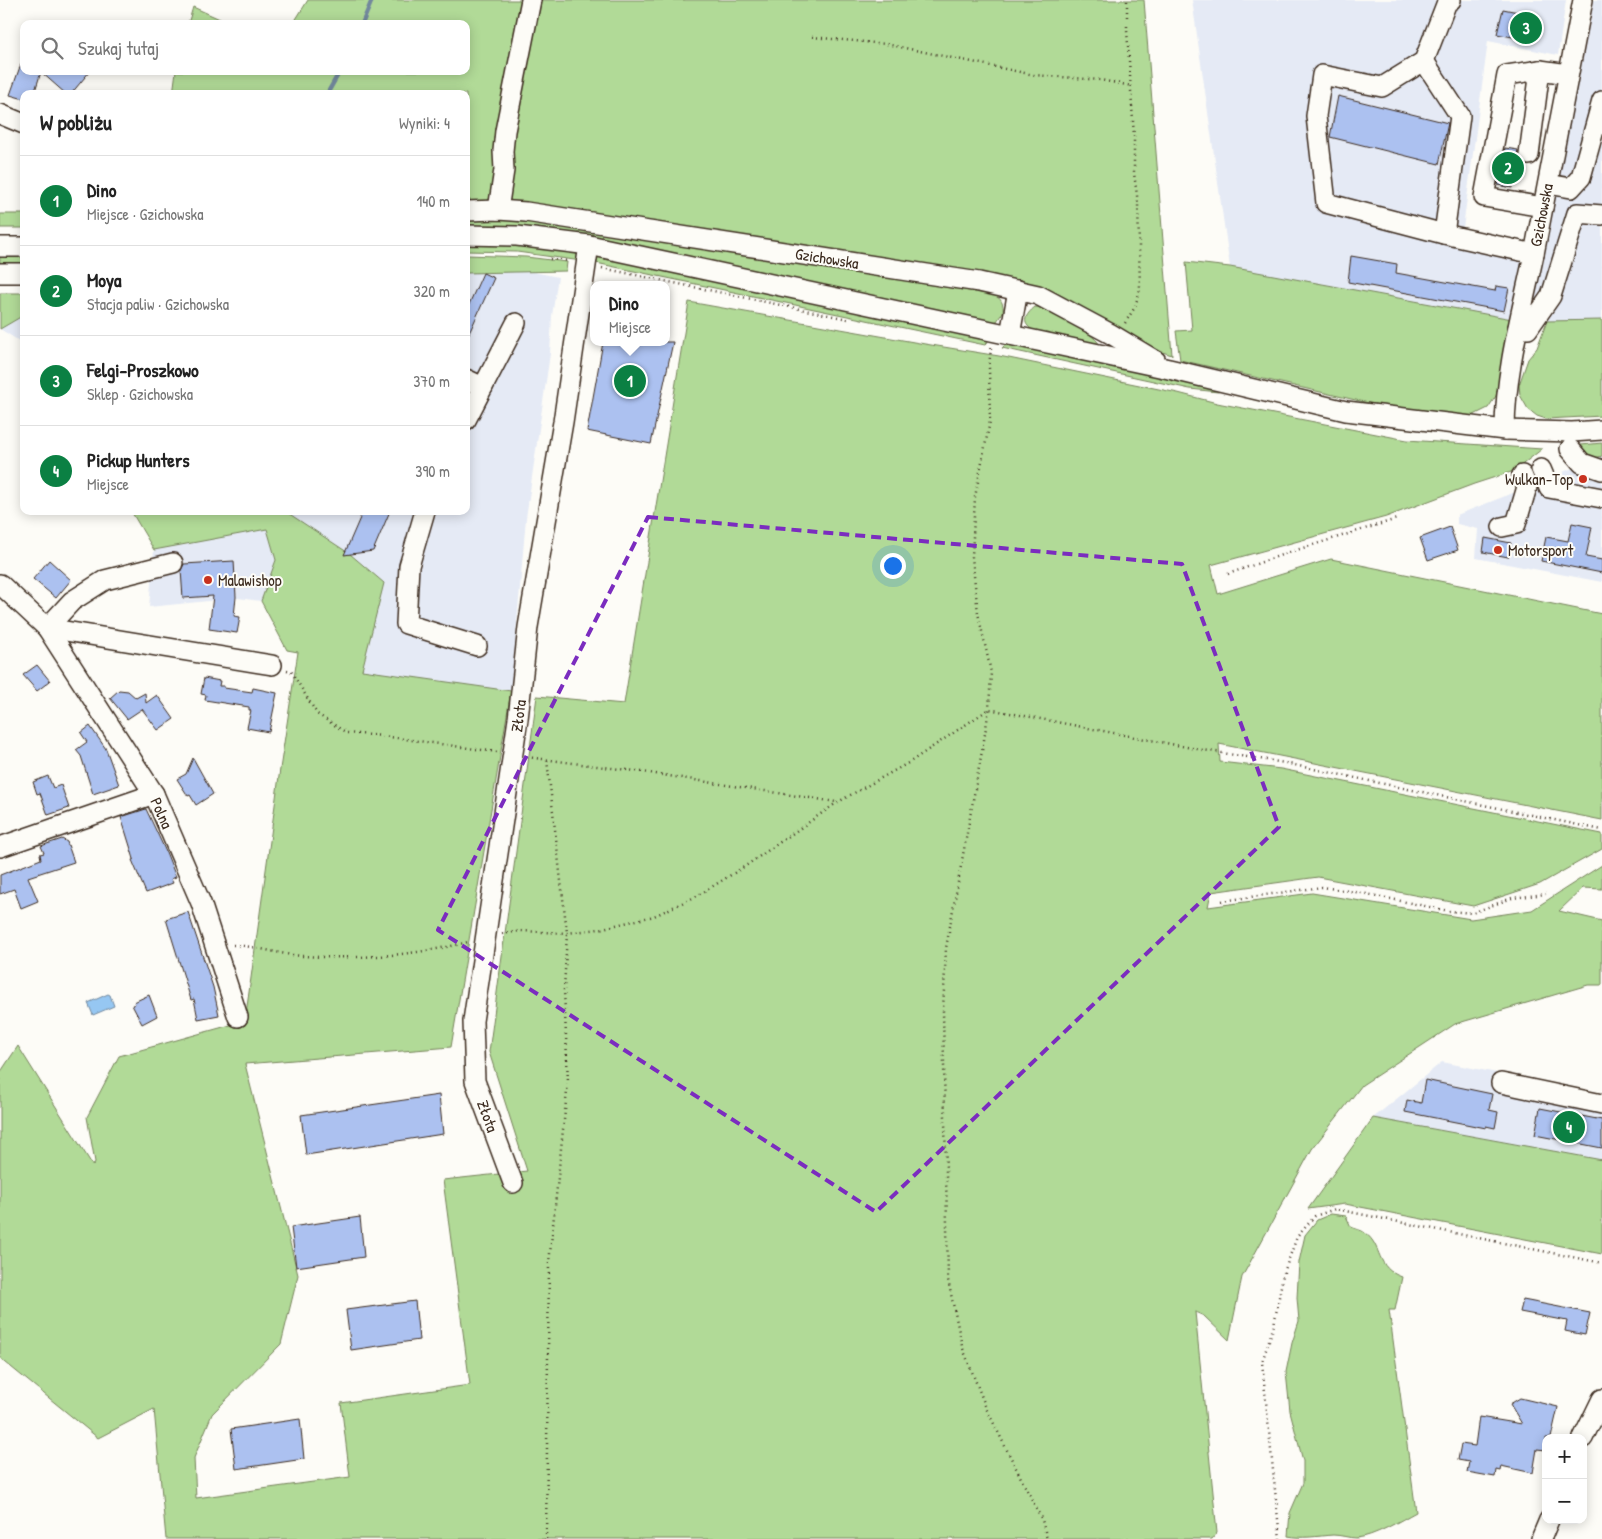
<!DOCTYPE html>
<html lang="pl">
<meta charset="utf-8">
<style>
:root{--surface:#fff;--page:#f6f6f6;--text:#222;--muted:#767676;--line:#e0e0e0;--accent:#0b8043}
body{margin:0;font-family:"Patrick Hand",sans-serif;background:var(--page);color:var(--text)}
.controls{position:absolute;right:15px;bottom:15px;display:grid;overflow:hidden;border-radius:10px;box-shadow:0 2px 12px #0003}
.controls button{width:45px;height:45px;display:grid;place-items:center;padding:0;border:0;border-bottom:1px solid var(--line);background:var(--surface);color:var(--text);font:25px sans-serif}
.you{position:absolute;left:892px;top:565px;width:18px;height:18px;margin:-12px;border:4px solid #fff;border-radius:50%;background:#1a73e8;box-shadow:0 0 0 8px #1a73e833}
.badge{display:grid;place-items:center;width:32px;height:32px;border-radius:50%;background:var(--accent);color:#fff;font-size:16px;font-weight:700}
.pin{position:absolute;translate:-50% -50%;border:2px solid #fff;box-shadow:0 1px 5px #0006}
.popup{position:absolute;left:590px;top:281px;width:80px;height:65px;box-sizing:border-box;display:grid;place-content:center;border-radius:10px;background:var(--surface);filter:drop-shadow(0 1px 4px #0005);font-size:16px;white-space:nowrap;color:var(--muted)}
.popup b{font-size:19px;color:var(--text)}
.popup::after{content:'';position:absolute;left:50%;top:100%;margin-left:-10px;border:10px solid transparent;border-top-color:var(--surface)}
.list{margin:0;padding:0;list-style:none}
h2{display:flex;justify-content:space-between;align-items:center;height:65px;margin:0;padding:0 20px;font-size:21px}
h2 small{font-size:16px;font-weight:400;color:var(--muted)}
.list li{display:grid;grid-template-columns:32px 1fr auto;gap:15px;align-items:center;box-sizing:border-box;height:90px;padding:0 20px;border-top:1px solid var(--line)}
.list b{display:block;font-size:19px;white-space:nowrap}
.list p{margin:0;font-size:16px;white-space:nowrap;color:var(--muted)}
.list em{font-size:16px;font-style:normal;color:var(--muted)}
.icon{flex:none;width:28px;height:28px;fill:none;stroke:currentColor;stroke-width:2;stroke-linecap:round;stroke-linejoin:round}
.map{position:relative;flex:none;width:1602px;height:1539px;overflow:hidden}
.search{position:absolute;background:var(--surface);box-shadow:0 2px 12px #0003;left:20px;top:20px;width:450px;height:55px;display:flex;align-items:center;gap:12px;box-sizing:border-box;padding:0 18px;border-radius:10px;color:var(--muted);font-size:19px}
.panel{position:absolute;background:var(--surface);box-shadow:0 2px 12px #0003;left:20px;top:90px;width:450px;height:425px;border-radius:10px}
.map>svg:first-child{display:block}
</style>
<div class="map">
<svg width="1602" height="1539" viewBox="0 0 1602 1539">
<rect width="100%" height="100%" fill="#fdfcf7"/>
<filter id="ink" filterUnits="userSpaceOnUse"><feTurbulence type="fractalNoise" baseFrequency=".02" numOctaves="2"/><feDisplacementMap in="SourceGraphic" scale="10" xChannelSelector="R" yChannelSelector="G"/><feConvolveMatrix kernelMatrix="1 2 1 2 8 2 1 2 1" color-interpolation-filters="sRGB"/></filter>
<g filter="url(#ink)">
<g fill="#e5eaf5">
<polygon points="1192,0 1566,0 1558,55 1488,41 1463,228 1526,243 1512,319 1230,267"/>
<polygon points="1590,0 1602,0 1602,320 1526,322 1560,169"/>
<polygon points="514,268 558,277 552,316 550,354 526,518 511,691 362,670 384,583 350,554 284,511 466,511 466,272 495,273"/>
<polygon points="24,315 24,344 0,329"/>
<polygon points="1602,456 1602,493 1564,486 1563,472"/>
<polygon points="1533,485 1547,496 1602,507 1602,582 1476,558 1478,529 1457,524 1457,515"/>
<polygon points="267,529 276,560 261,601 238,598 149,607 154,550"/>
<polygon points="1442,1062 1602,1094 1602,1160 1373,1118"/>
</g>
<g fill="#b1da97" stroke="#76825a">
<polygon points="308,0 1144,0 1172,355 1159,351 1032,286 973,272 546,205 486,201 466,202 466,94 173,94 176,71 466,71 466,24 293,24"/>
<polygon points="193,7 231,24 188,24"/>
<rect x="0" y="214" width="24" height="14"/>
<path d="M 485,218 L 554,224 L 994,295 C 1001,298 1004,304 1003,312 L 997,321 L 993,322 L 466,226 L 466,219 Z"/>
<polygon points="466,242 501,243 564,249 985,338 988,341 987,343 985,345 596,263 517,252 466,251"/>
<polygon points="466,255 526,257 567,262 566,271 466,273"/>
<polygon points="0,257 24,257 24,265 0,264"/>
<polygon points="1186,262 1230,267 1512,319 1496,396 1488,408 1470,417 1404,411 1180,360 1176,331 1192,330"/>
<polygon points="0,293 24,293 24,315 0,329"/>
<polygon points="689,302 925,344 999,356 1178,393 1217,403 1407,440 1542,449 1514,471 1474,484 1386,517 1211,565 1218,594 1331,559 1602,614 1602,820 1219,744 1220,762 1281,769 1602,834 1602,849 1540,884 1473,906 1318,877 1211,892 1208,907 1312,893 1471,919 1532,910 1602,865 1602,889 1583,888 1559,911 1602,921 1602,985 1588,985 1455,1024 1362,1085 1312,1149 1242,1277 1229,1340 1204,1316 1195,1312 1217,1533 1212,1539 166,1539 154,1409 98,1438 0,1358 0,1073 18,1046 93,1166 95,1162 87,1117 119,1056 245,1021 280,769 298,652 287,650 261,601 276,560 267,529 154,550 131,511 285,511 350,554 384,583 362,670 511,691 451,1047 245,1064 298,1275 281,1344 212,1414 194,1458 196,1498 350,1477 341,1403 470,1385 443,1180 527,1171 489,1052 537,696 624,704"/>
<path d="M 1035,307 C 1047,307 1095,334 1099,344 L 1033,330 C 1021,323 1025,315 1035,307 Z"/>
<polygon points="1602,320 1602,416 1546,419 1537,416 1528,409 1520,395 1519,385 1528,359 1537,348 1547,321"/>
<polygon points="1006,344 1226,389 1218,392 1190,389 1002,348"/>
<polygon points="1602,443 1602,456 1591,459 1581,445"/>
<polygon points="1373,1118 1602,1160 1602,1254 1345,1204 1308,1209"/>
<path d="M 1331,1214 L 1346,1216 L 1351,1227 C 1355,1229 1362,1230 1365,1233 C 1383,1246 1375,1268 1402,1277 L 1395,1310 L 1389,1310 L 1416,1512 C 1401,1520 1374,1537 1356,1538 C 1349,1538 1341,1535 1333,1535 C 1317,1536 1303,1539 1288,1536 L 1290,1513 L 1303,1483 L 1303,1461 L 1290,1411 L 1286,1372 L 1292,1343 L 1299,1321 L 1297,1298 L 1299,1262 L 1305,1235 L 1317,1220 Z"/>
</g>
<polygon fill="#96c7f2" stroke="#72889d" points="108,994 110,995 114,1006 93,1015 88,1003"/>
<g fill="none" stroke-linecap="round" stroke-linejoin="round">
<g stroke="#72889d" stroke-width="4.5">
<polyline points="362,24 372,0"/>
<polyline points="327,94 340,71"/>
</g>
</g>
<g fill="#acc1f0" stroke="#3b2a1e">
<polygon points="1503,9 1523,13 1518,38 1497,34"/>
<polygon points="22,61 24,61 24,71 90,71 71,94 66,94 41,72 34,94 24,94 24,99 10,95"/>
<polygon points="1338,96 1448,123 1439,164 1330,137"/>
<polygon points="1505,148 1518,150 1512,188 1498,185"/>
<polygon points="1351,256 1397,264 1396,273 1495,291 1496,286 1509,288 1504,311 1348,282"/>
<polygon points="483,273 494,278 466,340 466,311"/>
<polygon points="603,342 673,342 651,444 587,431"/>
<polygon points="363,511 390,511 373,551 344,555"/>
<polygon points="1572,523 1592,527 1586,557 1602,560 1602,573 1541,561 1546,537 1568,541"/>
<polygon points="1450,527 1458,550 1428,560 1420,538"/>
<polygon points="1485,538 1511,543 1508,557 1483,552"/>
<polygon points="49,560 71,580 56,598 33,579"/>
<polygon points="234,561 236,597 234,616 240,617 237,633 209,629 213,596 183,598 181,570 184,564"/>
<polygon points="37,665 50,681 37,691 23,675"/>
<polygon points="204,678 220,681 219,686 224,686 224,688 252,692 253,688 277,693 269,732 247,728 251,710 249,710 249,707 205,700 206,695 201,694"/>
<polygon points="119,690 128,691 136,698 145,693 146,703 157,695 174,719 158,730 142,709 127,719 110,698"/>
<polygon points="90,726 106,749 119,785 93,794 81,756 76,750 87,742 81,733"/>
<polygon points="193,758 213,794 196,805 190,795 188,796 177,779 186,774"/>
<polygon points="48,776 53,788 61,785 69,808 48,815 40,793 37,794 33,782"/>
<polygon points="146,809 166,852 176,877 171,879 173,883 146,893 132,860 134,859 121,817"/>
<polygon points="62,839 67,842 74,862 28,877 38,901 21,908 14,889 0,894 0,875 41,859 40,854 44,853 41,846"/>
<polygon points="188,912 213,987 219,1015 198,1019 194,999 191,1000 166,919"/>
<polygon points="149,995 157,1016 142,1024 132,1005 135,1004 134,1002"/>
<polygon points="1425,1080 1492,1094 1489,1110 1498,1112 1495,1128 1486,1126 1486,1128 1405,1112 1407,1100 1421,1103"/>
<polygon points="439,1095 443,1134 306,1155 301,1115"/>
<polygon points="1540,1108 1602,1120 1602,1148 1535,1135"/>
<polygon points="360,1217 364,1257 296,1267 291,1227"/>
<polygon points="1523,1300 1590,1313 1585,1335 1565,1331 1567,1321 1520,1312"/>
<polygon points="415,1301 419,1340 351,1350 346,1310"/>
<polygon points="1520,1398 1558,1407 1551,1438 1546,1438 1546,1450 1537,1449 1533,1473 1501,1466 1500,1471 1496,1470 1495,1477 1467,1472 1469,1462 1458,1460 1461,1444 1475,1446 1479,1417 1522,1424 1510,1404"/>
<polygon points="300,1419 304,1459 236,1469 231,1429"/>
</g>
<g fill="none" stroke-linecap="round" stroke-linejoin="round">
<defs>
<g id="minor">
<polyline points="1451,0 1447,2 1424,61 1382,87 1322,75 1316,116 1326,203 1444,234 1534,254"/>
<polyline points="1424,61 1460,116 1444,234"/>
<polyline points="1540,70 1507,75 1484,197 1543,207"/>
<polyline points="0,114 24,124"/>
<polyline points="1529,155 1540,70 1568,74"/>
<polyline points="1548,184 1571,188 1581,177 1602,101"/>
<polyline points="498,210 504,170 503,151 505,131 531,0"/>
<polyline points="466,211 498,210 526,212 979,282 1038,295 1111,334 1156,361"/>
<polyline points="466,235 517,236 589,245 1169,369 1346,411 1505,430 1572,432 1602,430"/>
<polyline points="0,247 24,247"/>
<polyline points="0,273 24,273"/>
<polyline points="1518,328 1528,329 1551,296 1577,213 1602,215"/>
<polyline points="1010,335 1018,290"/>
<polyline points="466,379 483,387 466,420"/>
<polyline points="483,387 516,323"/>
<path d="M 1505,430 C 1505,372 1522,311 1534,254 C 1551,170 1566,85 1583,0"/>
<polyline points="1570,449 1582,463 1602,470"/>
<polyline points="1541,469 1549,488 1602,498"/>
<polyline points="425,511 409,566 406,624 477,646"/>
<polyline points="1502,527 1516,524 1527,487 1522,475"/>
<polyline points="0,584 47,628 154,794 201,903 238,1017"/>
<polyline points="47,628 272,665"/>
<polyline points="47,628 72,601 105,580 173,563"/>
<polyline points="0,847 154,794"/>
<polyline points="1501,1083 1602,1104"/>
<polyline points="513,1183 475,1081 473,1021 518,719 528,627 563,422 589,245"/>
<polyline points="1583,1438 1602,1399"/>
<polyline points="1541,1539 1549,1520"/>
</g>
</defs>
<use href="#minor" stroke="#3b2a1e" stroke-width="22"/>
<g stroke="#3b2a1e" stroke-width="2.5" stroke-dasharray="1 4" stroke-linecap="butt">
<polyline points="812,37 886,44 1034,75 1100,80 1132,86"/>
<polyline points="550,259 569,261"/>
<polyline points="602,268 848,319"/>
<polyline points="1125,323 1135,307 1140,289 1138,203 1134,173 1134,136 1127,30 1127,0"/>
<polyline points="991,348 989,366 990,421 975,497 972,557 978,613 991,672 989,709 984,740 946,948 943,1010 948,1280 962,1346 986,1408 1042,1520 1047,1539"/>
<polyline points="1228,574 1290,552 1397,519"/>
<polyline points="287,670 291,671 317,714 347,733 383,736 497,752"/>
<polyline points="527,757 643,772 836,802"/>
<polyline points="1222,901 1322,887 1362,893 1449,911 1472,913 1512,898 1546,894"/>
<polyline points="502,934 520,931 567,933 599,929 654,916 697,896 747,865 838,802 910,762 989,709 1197,749 1285,763 1602,830"/>
<path d="M 233,945 C 257,946 280,955 304,956 C 353,960 420,955 468,942"/>
<polyline points="1583,1459 1586,1453"/>
<polyline points="546,1539 549,1263 568,1082 564,990 567,933 547,760"/>
<polyline points="1280,1539 1262,1362 1274,1325 1283,1275 1297,1237 1315,1216 1335,1209 1602,1263"/>
</g>
<use href="#minor" stroke="#fdfcf7" stroke-width="19"/>
</g>
</g>
<path fill="none" stroke="#7b2cbf" stroke-width="4" stroke-dasharray="10 6" stroke-linejoin="round" d="M 648,517 L 1182,564 L 1279,827 L 876,1212 L 438,930 Z"/>
<g fill="#c8321e" stroke="#fdfcf7" stroke-width="2">
<circle cx="1583" cy="479" r="5"/>
<circle cx="1498" cy="550" r="5"/>
<circle cx="208" cy="580" r="5"/>
</g>
<g text-anchor="middle" stroke-width="4" stroke-linejoin="round" paint-order="stroke">
<g font-size="16" fill="#3b2a1e" stroke="#fdfcf7">
<text transform="translate(1541 215) rotate(-79)" y="6">Gzichowska</text>
<text transform="translate(827 258) rotate(9)" y="6">Gzichowska</text>
<text transform="translate(518 716) rotate(-83)" y="6">Złota</text>
<text transform="translate(162 813) rotate(66)" y="6">Polna</text>
<text transform="translate(488 1116) rotate(70)" y="6">Złota</text>
</g>
<g font-size="16" fill="#3b2a1e" stroke="#fdfcf7" text-anchor="start">
<text x="1573" y="485" text-anchor="end">Wulkan-Top</text>
<text x="1508" y="556">Motorsport</text>
<text x="218" y="586">Malawishop</text>
</g>
</g>
</svg>
<div class="controls">
<button>+</button>
<button>−</button>
</div>
<div class="you"></div>
<div class="pin badge" style="left:630px;top:381px">1</div>
<div class="popup"><b>Dino</b>Miejsce</div>
<div class="pin badge" style="left:1508px;top:168px">2</div>
<div class="pin badge" style="left:1526px;top:28px">3</div>
<div class="pin badge" style="left:1569px;top:1127px">4</div>
<div class="search"><svg class="icon" aria-label="search" viewBox="0 0 24 24"><circle cx="10" cy="10" r="6"/><path d="M15 15l6 6"/></svg>Szukaj tutaj</div>
<section class="panel">
<h2>W pobliżu<small>Wyniki: 4</small></h2>
<ul class="list">
<li><span class="badge">1</span><div><b>Dino</b><p>Miejsce · Gzichowska</p></div><em>140 m</em></li>
<li><span class="badge">2</span><div><b>Moya</b><p>Stacja paliw · Gzichowska</p></div><em>320 m</em></li>
<li><span class="badge">3</span><div><b>Felgi-Proszkowo</b><p>Sklep · Gzichowska</p></div><em>370 m</em></li>
<li><span class="badge">4</span><div><b>Pickup Hunters</b><p>Miejsce</p></div><em>390 m</em></li>
</ul>
</section>
</div>
